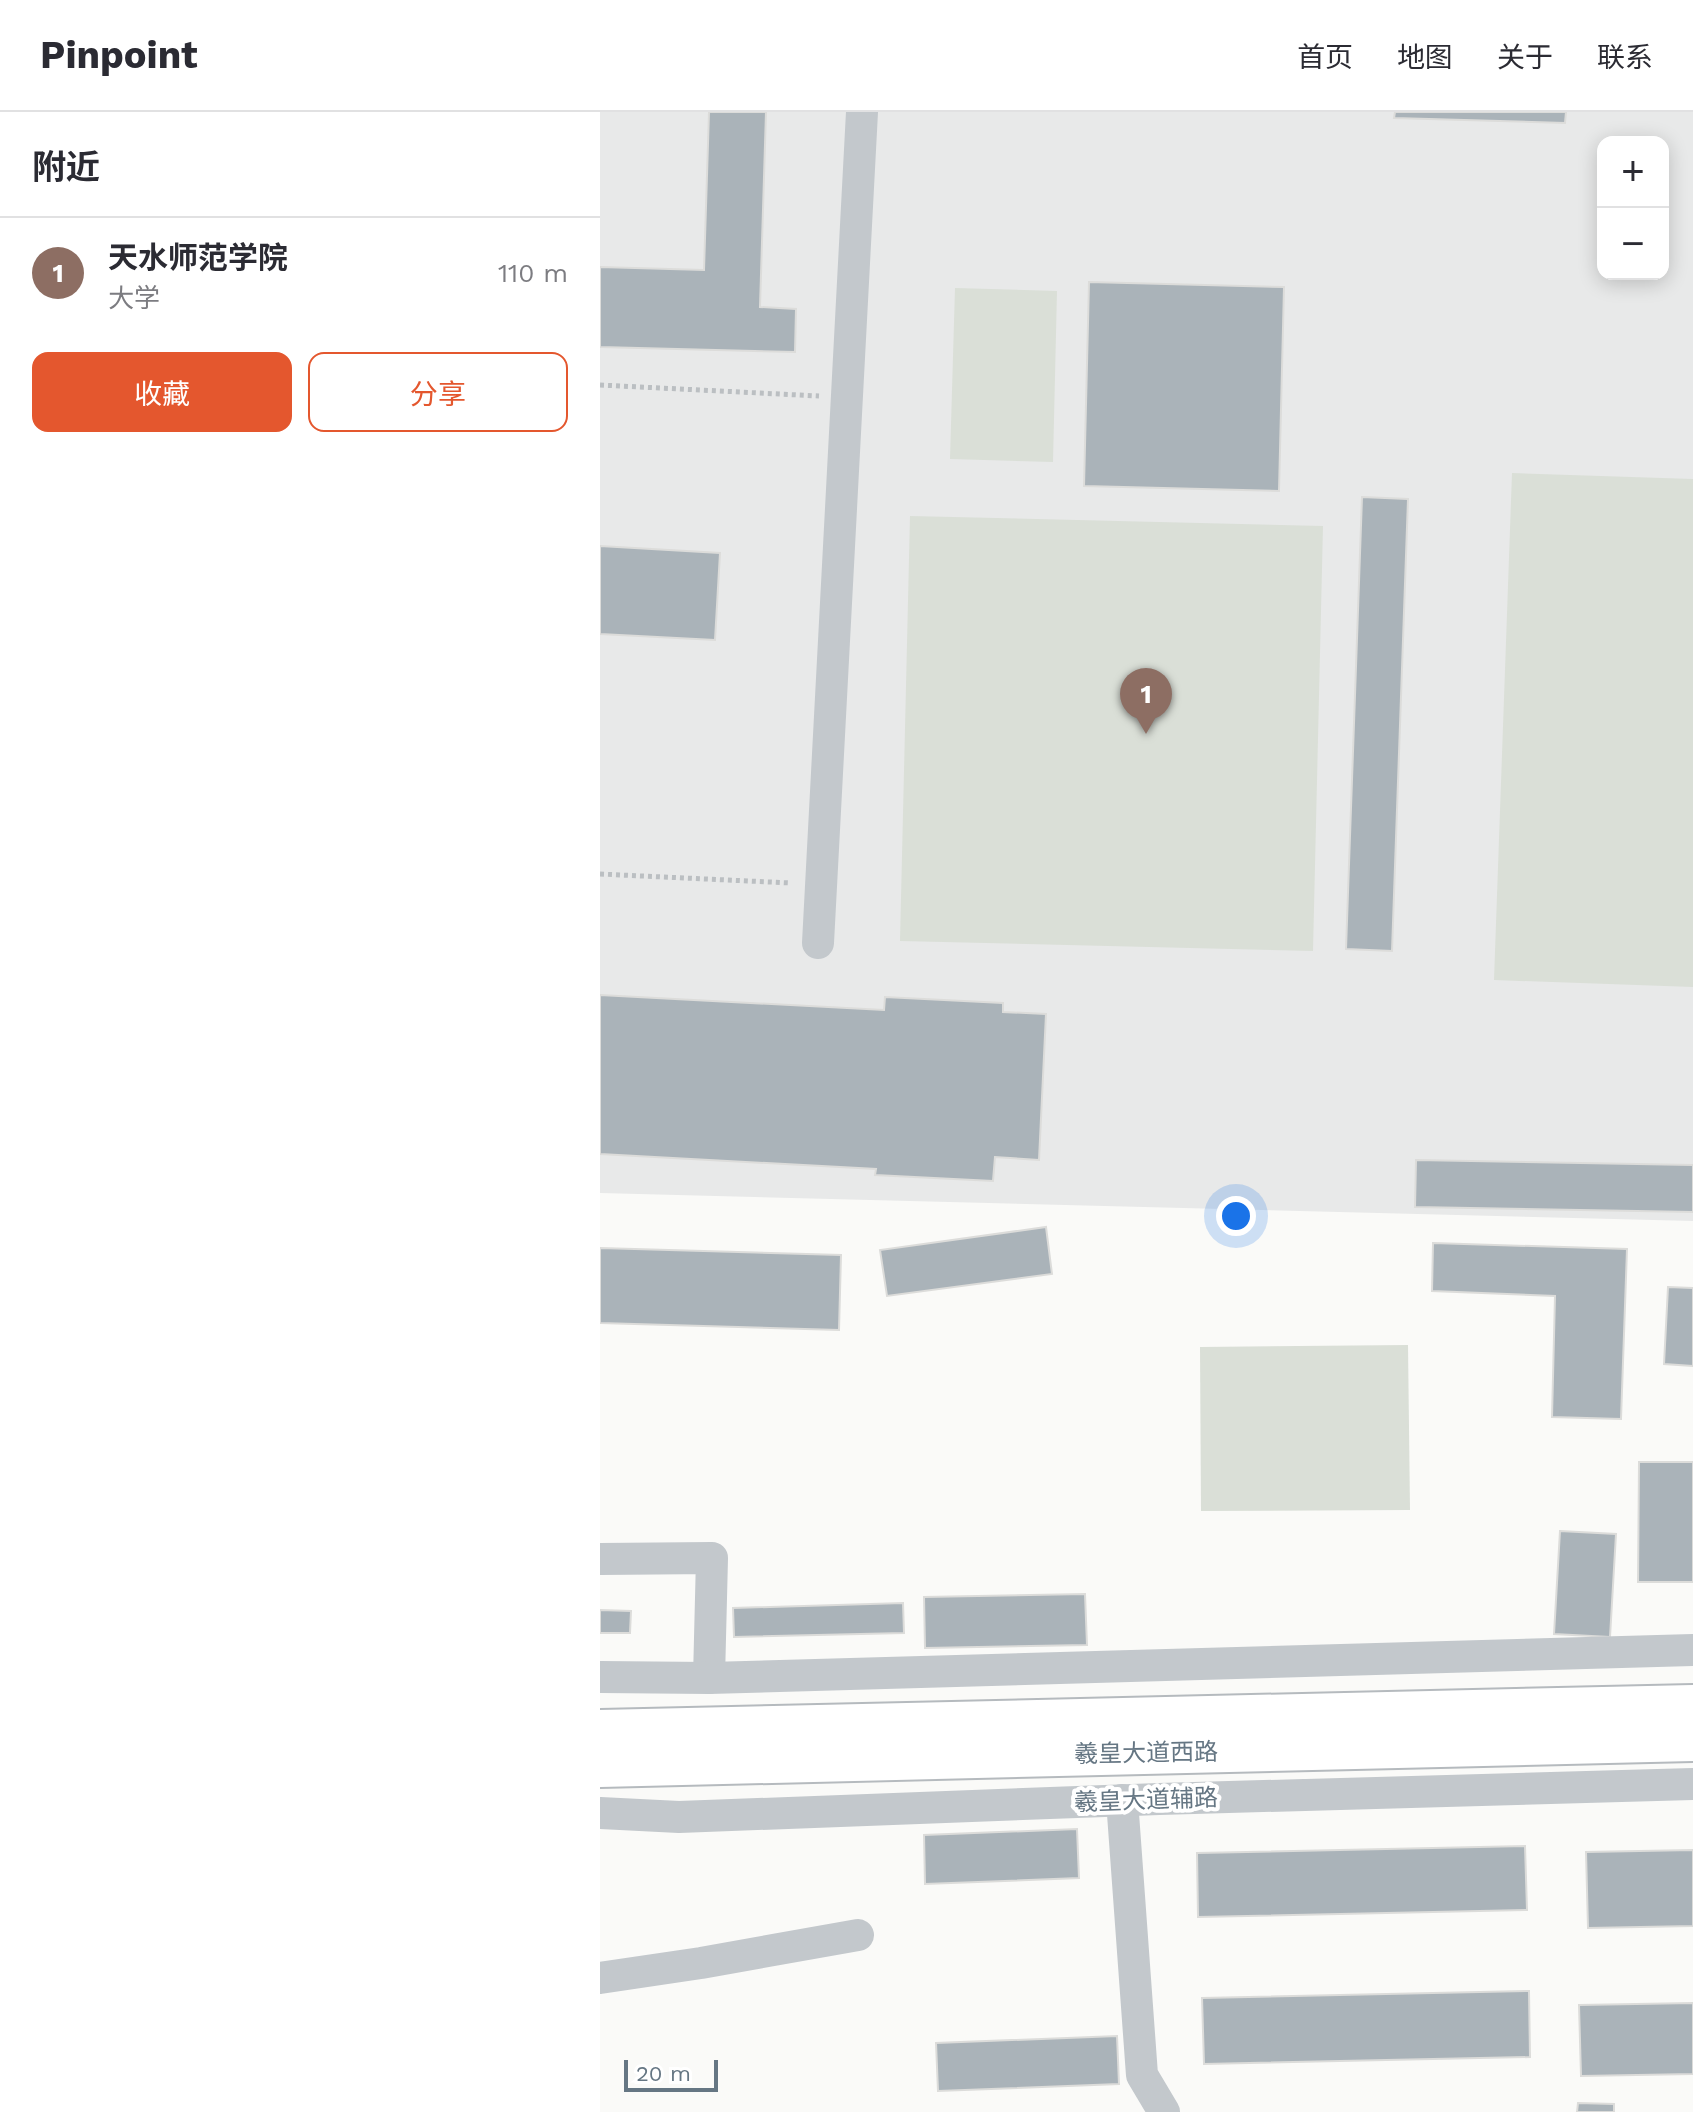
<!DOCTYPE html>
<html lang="zh">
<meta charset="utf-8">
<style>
:root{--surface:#fff;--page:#f2f2f3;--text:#2b2b33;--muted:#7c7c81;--line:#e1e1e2;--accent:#e4572e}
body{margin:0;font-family:"Work Sans","Noto Sans SC",sans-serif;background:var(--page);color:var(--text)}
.controls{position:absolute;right:24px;top:24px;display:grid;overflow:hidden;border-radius:16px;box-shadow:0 4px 20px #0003}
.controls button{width:72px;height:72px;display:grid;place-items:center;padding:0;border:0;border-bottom:2px solid var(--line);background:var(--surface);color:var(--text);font:40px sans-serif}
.scale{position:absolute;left:24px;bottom:20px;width:94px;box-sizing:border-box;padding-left:8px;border:4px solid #657683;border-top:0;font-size:22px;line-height:28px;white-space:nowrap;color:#657683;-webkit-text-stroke:6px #fff;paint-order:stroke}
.you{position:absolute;left:636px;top:1104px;width:28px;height:28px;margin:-20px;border:6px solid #fff;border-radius:50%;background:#1a73e8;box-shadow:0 0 0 12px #1a73e833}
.badge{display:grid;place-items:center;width:52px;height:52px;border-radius:50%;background:var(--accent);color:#fff;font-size:26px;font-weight:700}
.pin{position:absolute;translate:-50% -66px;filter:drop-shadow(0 2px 4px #0008)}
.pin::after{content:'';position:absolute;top:42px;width:28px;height:24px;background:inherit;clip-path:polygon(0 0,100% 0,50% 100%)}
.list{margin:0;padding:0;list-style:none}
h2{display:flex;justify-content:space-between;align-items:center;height:104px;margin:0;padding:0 32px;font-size:34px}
h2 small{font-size:26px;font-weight:400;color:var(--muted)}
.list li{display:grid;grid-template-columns:52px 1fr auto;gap:24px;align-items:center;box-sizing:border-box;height:112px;padding:0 32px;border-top:2px solid var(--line)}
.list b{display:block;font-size:30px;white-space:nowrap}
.list p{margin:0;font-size:26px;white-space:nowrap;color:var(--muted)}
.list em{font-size:26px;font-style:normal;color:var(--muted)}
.actions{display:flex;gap:16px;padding:24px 32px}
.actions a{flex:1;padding:18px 0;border:2px solid var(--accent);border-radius:16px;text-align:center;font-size:28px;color:var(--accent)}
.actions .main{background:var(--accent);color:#fff}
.map{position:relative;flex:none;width:1093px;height:2000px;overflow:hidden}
header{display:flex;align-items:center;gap:48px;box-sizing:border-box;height:112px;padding:0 40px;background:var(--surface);border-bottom:2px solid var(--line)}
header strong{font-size:38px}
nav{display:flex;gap:44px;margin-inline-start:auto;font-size:28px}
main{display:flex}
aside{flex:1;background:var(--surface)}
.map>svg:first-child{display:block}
</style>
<header>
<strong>Pinpoint</strong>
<nav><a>首页</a><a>地图</a><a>关于</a><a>联系</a></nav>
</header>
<main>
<aside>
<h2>附近<small></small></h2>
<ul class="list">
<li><span class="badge" style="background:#8d6e63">1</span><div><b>天水师范学院</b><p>大学</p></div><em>110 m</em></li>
</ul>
<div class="actions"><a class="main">收藏</a><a>分享</a></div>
</aside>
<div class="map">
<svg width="1093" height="2000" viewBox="0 0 1093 2000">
<rect width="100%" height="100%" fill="#fafaf8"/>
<path fill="#e8e9e9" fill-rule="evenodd" d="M 0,0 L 1093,0 L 1093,1109 L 0,1081 ZM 1003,30 L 1063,30 L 1063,162 L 1003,162 Z"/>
<g fill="#dadfd7">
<polygon points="355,176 457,179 453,350 350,347"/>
<polygon points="912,361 1093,367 1093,875 894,868"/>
<polygon points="310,404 723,414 713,839 300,829"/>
<polygon points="808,1233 810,1398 601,1399 600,1235"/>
</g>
<g fill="#aab3b9" stroke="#dcdcda" stroke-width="2">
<polygon points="109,0 166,0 160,195 196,197 195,240 0,235 0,155 104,158"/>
<polygon points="795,0 966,0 965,11 794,6"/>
<polygon points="489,170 684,175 679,379 484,374"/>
<polygon points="762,385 808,387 792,839 746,837"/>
<polygon points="0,434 120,441 115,528 0,522"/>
<polygon points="0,883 284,898 285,885 403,891 403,900 446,902 439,1048 395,1045 393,1069 275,1063 276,1057 0,1042"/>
<polygon points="816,1048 1093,1053 1093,1100 815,1095"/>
<polygon points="446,1115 452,1162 287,1184 280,1138"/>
<polygon points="833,1131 1027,1137 1021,1307 952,1305 955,1184 832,1179"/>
<polygon points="0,1136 241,1143 239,1218 0,1211"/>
<polygon points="1068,1175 1093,1176 1093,1254 1064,1252"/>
<polygon points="1039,1350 1093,1350 1093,1470 1038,1470"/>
<polygon points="960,1419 1016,1422 1010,1525 954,1522"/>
<polygon points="485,1482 487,1533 325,1536 324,1485"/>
<polygon points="303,1491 304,1521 134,1525 133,1496"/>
<polygon points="0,1498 31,1499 30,1521 0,1521"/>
<polygon points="477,1717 479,1766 325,1772 324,1723"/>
<polygon points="925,1734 927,1798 598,1805 597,1741"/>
<polygon points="1093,1738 1093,1814 988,1816 986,1740"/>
<polygon points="929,1879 930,1945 604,1952 602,1886"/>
<polygon points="1093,1891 1093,1962 981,1964 979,1893"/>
<polygon points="517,1924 519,1972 338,1979 336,1931"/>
<polygon points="978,1991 1014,1992 1014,2000 977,2000"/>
</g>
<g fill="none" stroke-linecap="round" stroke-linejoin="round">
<defs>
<g id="major">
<polyline points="0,1619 1093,1594"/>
<polyline points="0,1654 1093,1628"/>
</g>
</defs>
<use href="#major" stroke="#b5babe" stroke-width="46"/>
<g stroke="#bbbfc2" stroke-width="5" stroke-dasharray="4 4" stroke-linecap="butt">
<polyline points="0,273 219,284"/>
<polyline points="0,762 191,771"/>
</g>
<g stroke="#c3c8cc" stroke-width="32">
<polyline points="218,831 262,0"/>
<polyline points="0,1447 112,1446 109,1566"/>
<polyline points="0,1565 109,1566 1093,1538"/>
<polyline points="522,1688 542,1963 564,2000"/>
<polyline points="0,1701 79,1705 559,1687 1093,1672"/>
<polyline points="0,1866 101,1851 258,1823"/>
</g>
<use href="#major" stroke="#fff" stroke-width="42"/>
</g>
<g text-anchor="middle" stroke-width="8" stroke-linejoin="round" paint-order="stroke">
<g font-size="24" fill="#657683" stroke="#fff">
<text transform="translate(546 1641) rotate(-1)" y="8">羲皇大道西路</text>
<text transform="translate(546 1688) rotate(-2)" y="8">羲皇大道辅路</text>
</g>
</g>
</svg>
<div class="controls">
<button>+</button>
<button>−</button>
</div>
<div class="scale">20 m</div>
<div class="you"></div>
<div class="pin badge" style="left:546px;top:622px;background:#8d6e63">1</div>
</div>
</main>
